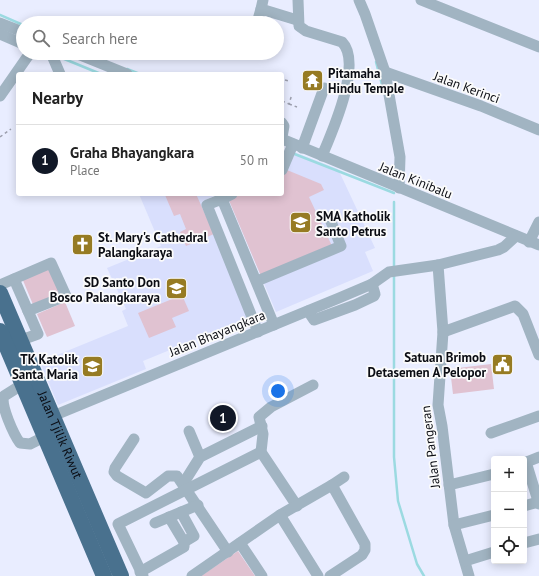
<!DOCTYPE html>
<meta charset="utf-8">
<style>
:root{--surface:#fff;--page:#f2f2f2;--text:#222;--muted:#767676;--line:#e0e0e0;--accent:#111827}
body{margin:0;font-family:"PT Sans",sans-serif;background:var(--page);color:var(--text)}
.controls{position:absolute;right:12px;bottom:12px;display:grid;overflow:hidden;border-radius:4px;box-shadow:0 2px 10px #0003}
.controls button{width:36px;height:36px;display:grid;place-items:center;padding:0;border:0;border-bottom:1px solid var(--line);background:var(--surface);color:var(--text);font:20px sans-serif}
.you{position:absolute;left:278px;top:391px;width:14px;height:14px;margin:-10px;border:3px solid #fff;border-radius:50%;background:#1a73e8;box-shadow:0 0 0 6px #1a73e833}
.badge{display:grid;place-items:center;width:26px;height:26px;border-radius:50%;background:var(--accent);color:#fff;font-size:13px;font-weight:700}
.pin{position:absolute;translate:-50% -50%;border:2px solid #fff;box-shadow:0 1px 4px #0006}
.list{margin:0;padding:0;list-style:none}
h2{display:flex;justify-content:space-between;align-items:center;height:52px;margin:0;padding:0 16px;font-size:17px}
h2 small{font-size:13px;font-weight:400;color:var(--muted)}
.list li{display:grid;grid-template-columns:26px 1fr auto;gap:12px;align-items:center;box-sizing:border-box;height:72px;padding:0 16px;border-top:1px solid var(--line)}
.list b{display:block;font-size:15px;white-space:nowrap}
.list p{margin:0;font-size:13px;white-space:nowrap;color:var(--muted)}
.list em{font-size:13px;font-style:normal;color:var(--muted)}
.icon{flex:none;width:22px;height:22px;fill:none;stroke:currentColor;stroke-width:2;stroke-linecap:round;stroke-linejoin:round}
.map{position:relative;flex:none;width:539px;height:576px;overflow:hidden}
.search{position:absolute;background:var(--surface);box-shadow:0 2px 10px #0003;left:16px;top:16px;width:268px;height:44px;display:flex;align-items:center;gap:10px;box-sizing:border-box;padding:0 14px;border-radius:22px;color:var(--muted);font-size:15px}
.panel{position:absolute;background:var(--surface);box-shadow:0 2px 10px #0003;left:16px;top:72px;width:268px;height:124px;border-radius:4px}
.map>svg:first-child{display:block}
</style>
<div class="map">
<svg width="539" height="576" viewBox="0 0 539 576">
<rect width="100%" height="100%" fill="#e9edff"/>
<g fill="#d9dffd">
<polygon points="294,152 338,169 375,248 365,252 373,271 276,312 228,198 282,194 282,172"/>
<polygon points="139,194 218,194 203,201 248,318 143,361 146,369 58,405 40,362 128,326 122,311 126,309 107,268 161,246"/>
</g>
<g fill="#e0c2d1">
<polygon points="287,170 321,184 324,190 309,197 332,246 261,276 228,198 237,194 282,194 282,172"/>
<polygon points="168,194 196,194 214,234 186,246 180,232 186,229 180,214 174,216 165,195"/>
<polygon points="49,267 62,295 34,307 22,278"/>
<polygon points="182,295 189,311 172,318 176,327 149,338 138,313"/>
<polygon points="65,302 75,326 47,337 37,314"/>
<polygon points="491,364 494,389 453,394 450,369"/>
<polygon points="238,551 255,576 201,576"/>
</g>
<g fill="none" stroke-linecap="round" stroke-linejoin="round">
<g stroke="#9bdae1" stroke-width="2.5">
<polyline points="0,15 23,25"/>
<polyline points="90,53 103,58"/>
<polyline points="57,56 101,74"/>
<polyline points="376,62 382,85"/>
<polyline points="127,69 140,74"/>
<polyline points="292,153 394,193"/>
<polyline points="394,268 394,202"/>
<polyline points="394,275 394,457 398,501 417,564 424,576"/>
</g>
<g stroke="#9c9fad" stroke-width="1.5" stroke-dasharray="3 3" stroke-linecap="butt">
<polyline points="285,80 289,81"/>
<polyline points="304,87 313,90"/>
<polyline points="282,101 289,104 292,94"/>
<polyline points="289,104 297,107"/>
<polyline points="0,137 11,129"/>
</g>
<g stroke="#a1b4c2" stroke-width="11">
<polyline points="263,0 261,9 297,20"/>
<path d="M 298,0 L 299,26 L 306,31 L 342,42 C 363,63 332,132 322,156"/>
<polyline points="359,0 365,14 385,72 400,157 399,188"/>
<polyline points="421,0 539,47"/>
<polyline points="0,23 23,32"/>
<polyline points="257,23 261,9"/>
<polyline points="0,34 23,44"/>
<polyline points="51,53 60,74"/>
<polyline points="75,53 127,74"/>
<polyline points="385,72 481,106 539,130"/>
<polyline points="0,96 30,53"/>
<polyline points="282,123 284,126 282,137"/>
<polyline points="282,139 539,245"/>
<polyline points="302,148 324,88"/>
<polyline points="282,170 293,144"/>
<polyline points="222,199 232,194"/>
<polyline points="529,242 539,222"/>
<polyline points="438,265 443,332 438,405 442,426 454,525 469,576"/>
<polyline points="14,279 28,311"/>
<polyline points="257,281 341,246 329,217"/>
<polyline points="0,285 51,263 66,296 28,311 38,334 13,343"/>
<polyline points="308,311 314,320 355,305 374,296 375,294 372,284"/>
<polyline points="258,332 207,205 222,199 274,325"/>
<polyline points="443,332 515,306 523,314 539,355"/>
<path d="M 23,384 L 4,396 C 0,405 14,435 20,443 L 30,444 L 44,437"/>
<polyline points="53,416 339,298 372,284 389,272 438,265 498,250 504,247 516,236"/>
<polyline points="189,431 200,457"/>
<polyline points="491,433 539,416"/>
<polyline points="134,439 115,468 114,472 117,476 146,493 168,476 177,476 228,552"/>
<polyline points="526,462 539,504"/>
<polyline points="524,463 539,457"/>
<polyline points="183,484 200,457 262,426"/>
<polyline points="332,485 344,477"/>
<polyline points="449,485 494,474"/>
<polyline points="297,506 261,452 263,434 259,417 271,407 313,385"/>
<polyline points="524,506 538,502"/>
<polyline points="181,512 194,536 184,542"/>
<polyline points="280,515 332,485 365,544 365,550 362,555 330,576"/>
<polyline points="155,523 198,505"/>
<polyline points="454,525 494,515"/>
<polyline points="240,543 262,576"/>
<polyline points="524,543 539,539"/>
<polyline points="465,561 494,552"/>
<polyline points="140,572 184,547 184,542 169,517"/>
<polyline points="143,576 118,524 261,452"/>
<polyline points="192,576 280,515 318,576"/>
</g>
<g stroke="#49718e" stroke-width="16">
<path id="s1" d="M 0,293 L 121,576"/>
<polyline points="0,331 104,576"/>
</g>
</g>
<defs>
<symbol id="temple-square" viewBox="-11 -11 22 22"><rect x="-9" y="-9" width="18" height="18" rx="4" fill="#967b23" stroke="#fbfbfb"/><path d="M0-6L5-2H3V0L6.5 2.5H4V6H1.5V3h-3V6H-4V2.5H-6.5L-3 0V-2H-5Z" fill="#fff"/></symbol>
<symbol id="school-square" viewBox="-11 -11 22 22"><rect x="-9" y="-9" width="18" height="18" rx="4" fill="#967b23" stroke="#fbfbfb"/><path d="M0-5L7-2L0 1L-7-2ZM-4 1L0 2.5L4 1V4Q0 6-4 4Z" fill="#fff"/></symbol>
<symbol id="church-square" viewBox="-11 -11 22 22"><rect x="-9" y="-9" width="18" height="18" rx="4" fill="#967b23" stroke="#fbfbfb"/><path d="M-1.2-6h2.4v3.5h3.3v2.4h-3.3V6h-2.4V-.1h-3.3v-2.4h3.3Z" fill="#fff"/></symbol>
<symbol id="civic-square" viewBox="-11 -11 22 22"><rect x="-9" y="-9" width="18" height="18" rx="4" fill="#967b23" stroke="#fbfbfb"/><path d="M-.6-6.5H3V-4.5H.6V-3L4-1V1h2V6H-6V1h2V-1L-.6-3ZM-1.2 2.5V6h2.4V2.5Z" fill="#fff"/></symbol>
</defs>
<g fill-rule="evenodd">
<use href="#temple-square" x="300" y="68" width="25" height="25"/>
<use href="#school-square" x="288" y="210" width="25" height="25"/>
<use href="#church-square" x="70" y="232" width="25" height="25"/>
<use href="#school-square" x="164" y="276" width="25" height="25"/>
<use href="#civic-square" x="490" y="352" width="25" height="25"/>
<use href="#school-square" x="80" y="354" width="25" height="25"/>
</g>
<g text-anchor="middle" stroke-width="3.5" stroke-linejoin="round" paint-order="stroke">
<g font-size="13" font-weight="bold" fill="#0a0c13" stroke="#fbfbfb" text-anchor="start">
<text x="328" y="78">Pitamaha<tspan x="328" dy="15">Hindu Temple</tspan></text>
<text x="316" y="221">SMA Katholik<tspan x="316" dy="15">Santo Petrus</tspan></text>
<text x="98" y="242">St. Mary's Cathedral<tspan x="98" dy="15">Palangkaraya</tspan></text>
<text x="160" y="287" text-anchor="end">SD Santo Don<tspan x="160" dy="15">Bosco Palangkaraya</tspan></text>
<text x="486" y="362" text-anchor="end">Satuan Brimob<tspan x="486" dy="15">Detasemen A Pelopor</tspan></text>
<text x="78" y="364" text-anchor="end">TK Katolik<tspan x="78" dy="15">Santa Maria</tspan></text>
</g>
<g font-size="13" fill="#0a0c13" stroke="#fbfbfb">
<text transform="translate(467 87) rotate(20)" y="5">Jalan Kerinci</text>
<text transform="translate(416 180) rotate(22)" y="5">Jalan Kinibalu</text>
<text transform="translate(217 333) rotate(-22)" y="5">Jalan Bhayangkara</text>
<text dy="5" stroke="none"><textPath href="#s1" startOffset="154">Jalan Tjilik Riwut</textPath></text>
<text transform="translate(430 447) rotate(-97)" y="5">Jalan Pangeran</text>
</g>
</g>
</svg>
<div class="controls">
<button>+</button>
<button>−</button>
<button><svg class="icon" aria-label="locate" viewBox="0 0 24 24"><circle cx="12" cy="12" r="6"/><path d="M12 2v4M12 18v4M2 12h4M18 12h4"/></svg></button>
</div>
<div class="you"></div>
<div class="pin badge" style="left:223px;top:418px">1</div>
<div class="search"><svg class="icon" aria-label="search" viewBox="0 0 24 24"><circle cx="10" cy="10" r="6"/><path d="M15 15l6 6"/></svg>Search here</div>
<section class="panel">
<h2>Nearby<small></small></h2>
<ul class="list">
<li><span class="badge">1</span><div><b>Graha Bhayangkara</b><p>Place</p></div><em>50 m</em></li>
</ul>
</section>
</div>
